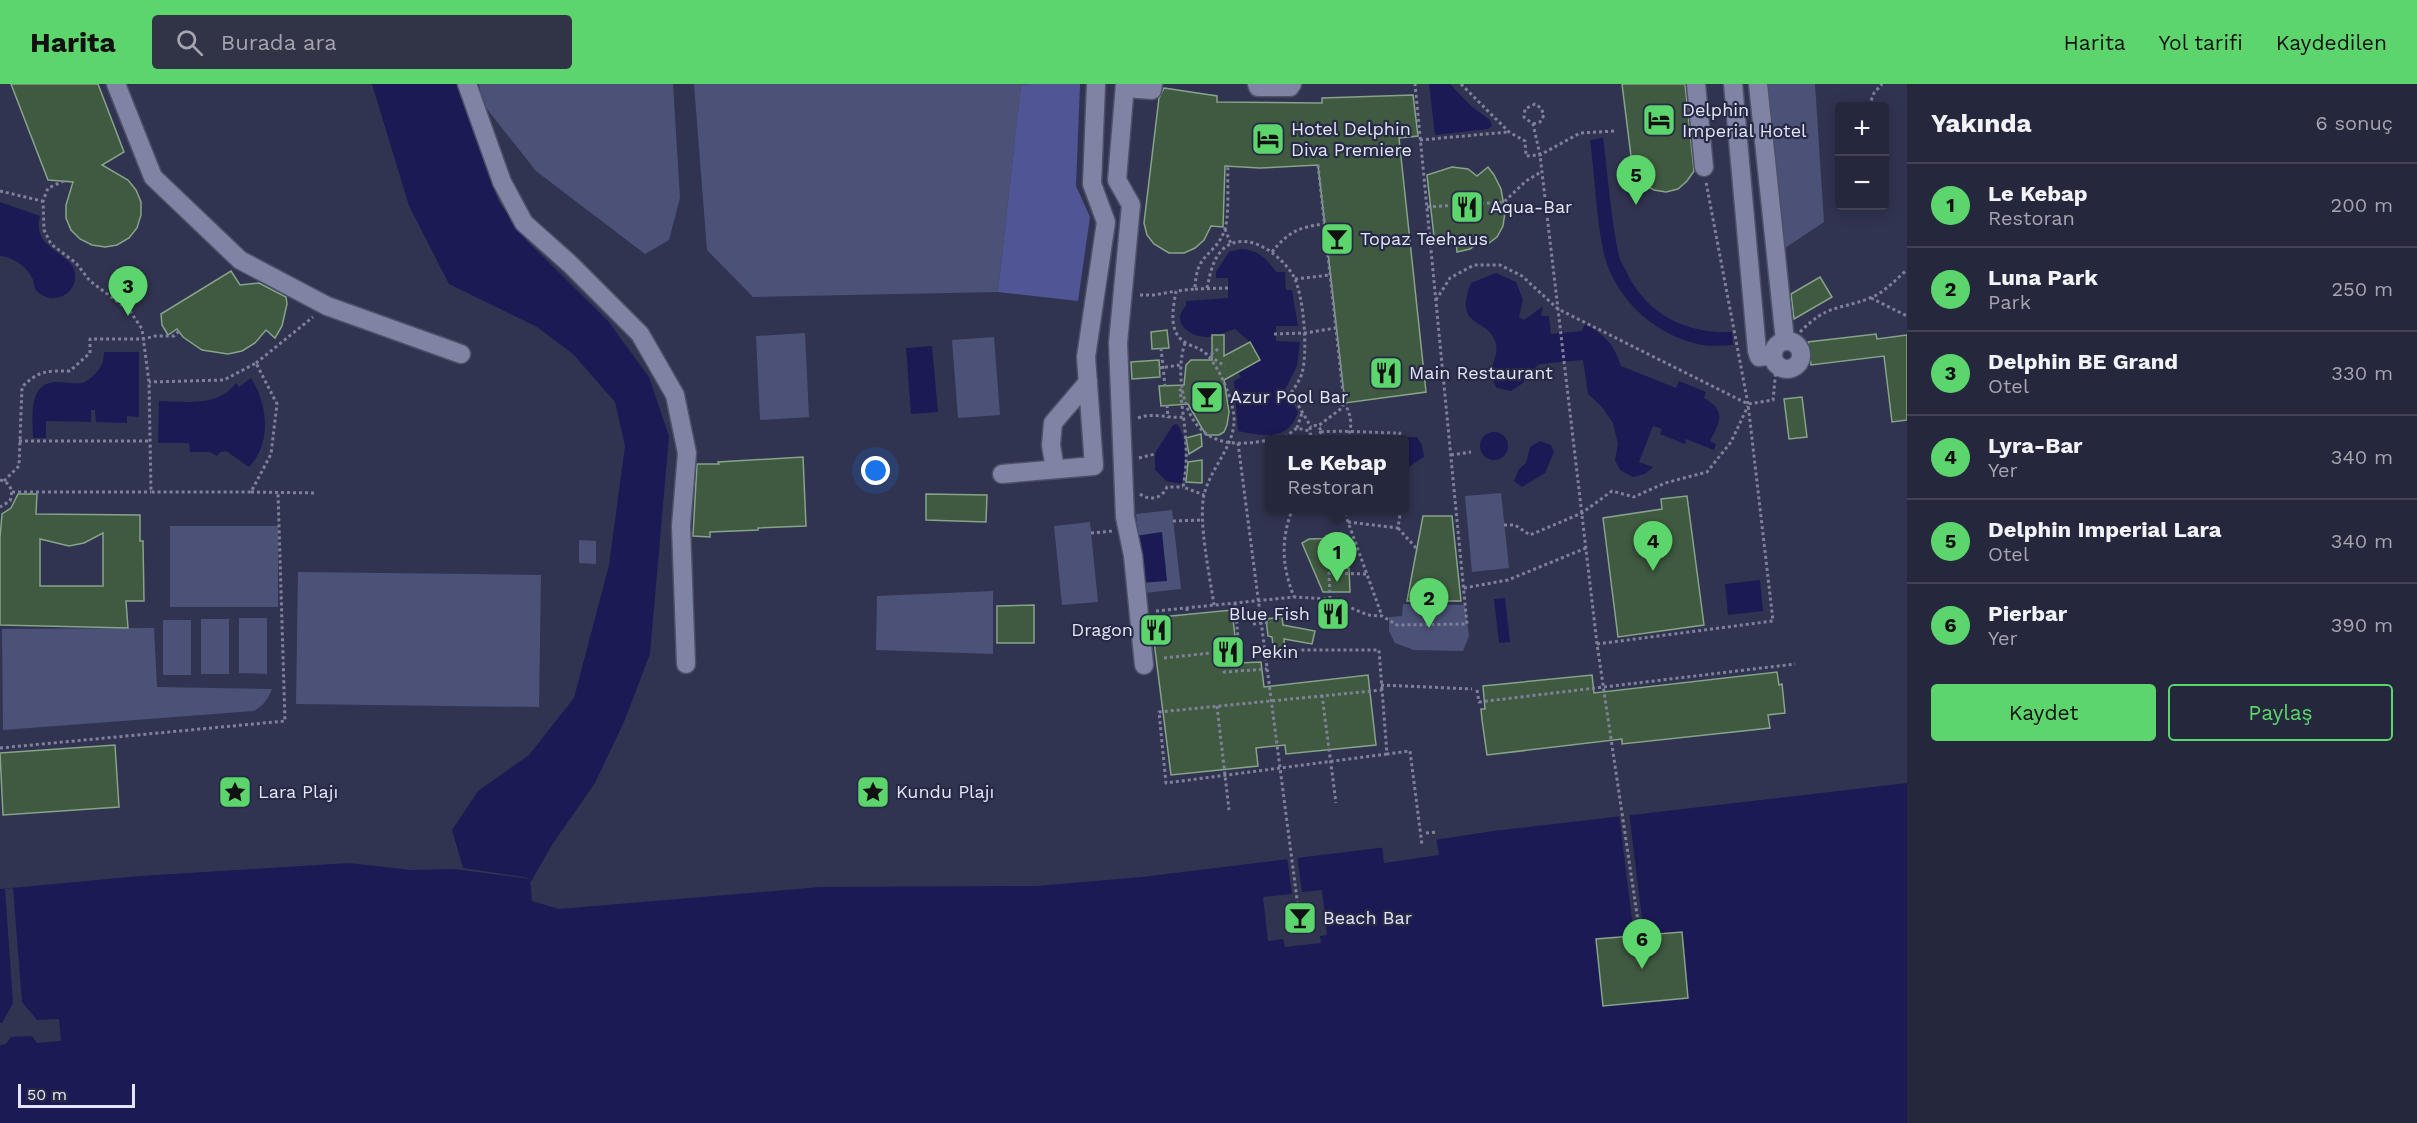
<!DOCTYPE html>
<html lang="tr">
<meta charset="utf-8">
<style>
:root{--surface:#25273c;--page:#313347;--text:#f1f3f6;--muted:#a3a5af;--line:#424456;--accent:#5cd56d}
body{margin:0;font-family:"Work Sans",sans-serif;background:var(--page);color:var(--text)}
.controls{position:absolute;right:18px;top:18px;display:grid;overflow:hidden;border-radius:6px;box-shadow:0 3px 15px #0003}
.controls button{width:54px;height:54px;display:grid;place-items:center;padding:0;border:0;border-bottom:2px solid var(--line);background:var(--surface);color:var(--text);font:30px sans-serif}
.scale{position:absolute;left:18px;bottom:15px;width:117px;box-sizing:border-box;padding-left:6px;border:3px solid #e2e5f7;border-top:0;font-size:16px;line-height:21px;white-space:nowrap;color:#e2e5f7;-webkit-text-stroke:4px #272a45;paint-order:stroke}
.you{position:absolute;left:876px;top:387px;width:21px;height:21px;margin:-15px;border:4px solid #fff;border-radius:50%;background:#1a73e8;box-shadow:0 0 0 9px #1a73e833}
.badge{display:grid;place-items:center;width:39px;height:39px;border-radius:50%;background:var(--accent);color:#111;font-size:20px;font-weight:700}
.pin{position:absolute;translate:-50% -50px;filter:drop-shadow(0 2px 3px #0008)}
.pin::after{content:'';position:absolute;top:32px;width:21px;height:18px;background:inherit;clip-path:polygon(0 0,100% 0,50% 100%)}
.popup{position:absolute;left:1265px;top:351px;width:144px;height:78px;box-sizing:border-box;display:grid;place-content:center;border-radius:6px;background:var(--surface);filter:drop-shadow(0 2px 4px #0005);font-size:20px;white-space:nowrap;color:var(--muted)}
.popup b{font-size:22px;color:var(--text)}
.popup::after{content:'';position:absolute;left:50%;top:100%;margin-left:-12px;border:12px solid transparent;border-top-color:var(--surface)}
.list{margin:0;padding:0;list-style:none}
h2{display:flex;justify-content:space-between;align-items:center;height:78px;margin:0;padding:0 24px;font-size:26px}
h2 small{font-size:20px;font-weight:400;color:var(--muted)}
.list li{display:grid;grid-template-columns:39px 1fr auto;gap:18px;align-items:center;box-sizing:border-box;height:84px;padding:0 24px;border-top:2px solid var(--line)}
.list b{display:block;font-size:22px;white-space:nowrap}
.list p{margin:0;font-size:20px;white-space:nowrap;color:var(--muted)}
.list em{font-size:20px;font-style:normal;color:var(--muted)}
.actions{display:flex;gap:12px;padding:18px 24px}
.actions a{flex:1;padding:14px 0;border:2px solid var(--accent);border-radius:6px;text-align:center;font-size:21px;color:var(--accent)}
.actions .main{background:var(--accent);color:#111}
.icon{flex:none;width:33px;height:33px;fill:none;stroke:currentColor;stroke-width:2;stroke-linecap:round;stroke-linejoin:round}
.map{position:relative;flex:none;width:1907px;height:1039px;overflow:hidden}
header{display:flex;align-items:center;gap:36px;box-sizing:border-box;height:84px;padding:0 30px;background:var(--accent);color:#111}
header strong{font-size:28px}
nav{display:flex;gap:33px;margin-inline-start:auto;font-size:21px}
.search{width:420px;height:54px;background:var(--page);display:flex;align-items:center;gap:15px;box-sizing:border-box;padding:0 21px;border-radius:6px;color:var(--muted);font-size:22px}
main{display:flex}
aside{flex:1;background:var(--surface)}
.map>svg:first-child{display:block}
</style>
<header>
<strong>Harita</strong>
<div class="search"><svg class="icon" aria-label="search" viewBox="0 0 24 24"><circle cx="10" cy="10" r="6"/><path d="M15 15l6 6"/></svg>Burada ara</div>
<nav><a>Harita</a><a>Yol tarifi</a><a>Kaydedilen</a></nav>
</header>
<main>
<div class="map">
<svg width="1907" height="1039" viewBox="0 0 1907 1039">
<rect width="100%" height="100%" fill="#313450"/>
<g fill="#4c5177">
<polygon points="479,0 673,0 680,114 669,156 645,170 536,87 483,20"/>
<polygon points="694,0 1029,0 1021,3 998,208 753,213 707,166"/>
<polygon points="1760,0 1815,0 1824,138 1776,170"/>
<polygon points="805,249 809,333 760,336 756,252"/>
<polygon points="994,253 1000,331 958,334 952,256"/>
<polygon points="1501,409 1509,484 1472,488 1465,412"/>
<polygon points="1172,426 1181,505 1145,509 1136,430"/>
<polygon points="1090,438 1098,518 1062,521 1054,442"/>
<rect x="170" y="442" width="108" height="81"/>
<polygon points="579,456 596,457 596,480 579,479"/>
<polygon points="298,488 541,491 539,623 296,620"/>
<polygon points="993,507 993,570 876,566 877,512"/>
<polygon points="1403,520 1465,521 1469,552 1463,567 1414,566 1395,559 1389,547 1389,533 1402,532"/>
<polygon points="239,534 267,534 267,590 239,589"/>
<rect x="201" y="535" width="28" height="55"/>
<rect x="163" y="536" width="28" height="55"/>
<path d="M 154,544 L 157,603 L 272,605 C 268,615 263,622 254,627 L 3,646 L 2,545 Z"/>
</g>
<polygon fill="#505695" points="1029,0 1080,0 1076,102 1090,133 1078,217 998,208 1021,2"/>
<g fill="#1c1a54">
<polygon points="372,0 457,0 499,118 527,157 608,237 649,293 669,352 650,570 624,638 595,699 529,794 463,784 452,746 478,707 529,671 574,614 609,481 625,362 615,318 573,270 537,243 449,200 409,122"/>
<polygon points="1429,0 1450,0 1472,23 1490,36 1492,42 1488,45 1435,51"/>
<path d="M 1603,54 C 1608,91 1611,137 1619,172 C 1621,179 1626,186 1629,193 C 1650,232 1688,250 1732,248 L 1733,261 C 1726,261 1717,262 1710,262 C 1661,257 1616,218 1604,170 C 1596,134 1595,93 1590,56 Z"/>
<path d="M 0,118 L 40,132 C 32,162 63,166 73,183 C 80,197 70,213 55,214 C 50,215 42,212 38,208 C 34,205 34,200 33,196 C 28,183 13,173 0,172 Z"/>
<path d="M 1241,165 C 1258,166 1267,174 1276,188 L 1285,188 L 1286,206 L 1292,206 L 1298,242 L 1276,242 L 1276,257 L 1300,258 L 1297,282 L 1285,306 L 1298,328 C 1288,358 1263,352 1238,347 L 1234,297 L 1241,293 L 1238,288 L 1260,275 L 1250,258 L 1235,245 C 1227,247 1215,253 1206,253 C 1189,253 1170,237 1186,222 L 1186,217 L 1228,214 L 1228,194 L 1216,194 L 1216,188 L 1229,168 Z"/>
<path d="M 1496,189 L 1516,198 L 1523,216 L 1519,233 L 1524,236 L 1543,222 L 1541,232 L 1549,232 L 1551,250 L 1582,247 L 1585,240 C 1606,252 1613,259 1621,282 L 1676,304 L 1679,297 L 1706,308 L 1704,314 C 1727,327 1720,338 1710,357 L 1716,360 L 1714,366 L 1686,355 L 1685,360 L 1660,350 L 1662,345 L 1653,342 L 1639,378 L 1653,383 L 1645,390 L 1633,393 L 1620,386 L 1615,376 L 1618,360 L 1613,339 L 1602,323 L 1588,310 L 1583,276 L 1540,280 L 1529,288 L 1523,299 L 1511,307 L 1497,304 C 1481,282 1502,278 1495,257 C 1487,233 1453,245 1471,199 Z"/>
<polygon points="932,262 938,328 911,330 906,264"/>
<path d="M 104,268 L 139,268 L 139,333 L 127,332 L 127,339 L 96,338 L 95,326 L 91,326 L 91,338 L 46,337 L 46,354 L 33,354 C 33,334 27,298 57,298 C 67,298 75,301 85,298 C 97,290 104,282 104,268 Z"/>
<path d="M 251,294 C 268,320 272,359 249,383 L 226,367 L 220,368 L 217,372 L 210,368 L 190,368 L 189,359 L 158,359 L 159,317 C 186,317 217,324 236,299 L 239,303 Z"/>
<path d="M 1177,340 C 1188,355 1186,383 1182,400 L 1166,397 L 1155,386 L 1155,369 L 1173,341 Z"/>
<circle cx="1494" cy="362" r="14"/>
<polygon points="1407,353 1417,353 1422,361 1424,373 1410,382 1407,391 1405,392 1403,355"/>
<polygon points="1540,357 1551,361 1554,368 1545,389 1522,403 1514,397 1519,385 1526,379 1530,363"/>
<polygon points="1162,448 1167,497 1140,499 1135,452"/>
<polygon points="1760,496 1763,527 1728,531 1725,500"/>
<polygon points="1505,514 1510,558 1499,559 1494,515"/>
<polygon points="1907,699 1907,1039 0,1039 0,805 140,792 349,779 411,786 454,785 530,795 532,817 559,825 820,803 1036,802 1142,793 1403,761 1493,747"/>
</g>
<g fill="#313450">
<polygon points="1629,728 1644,851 1634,852 1619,730"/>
<polygon points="1436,753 1439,771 1384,779 1382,761"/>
<polygon points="1297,771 1302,808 1322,806 1327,851 1320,852 1321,859 1285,863 1283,855 1268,857 1263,813 1292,810 1287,773"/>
<polygon points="13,804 22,918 37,936 59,935 61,957 37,959 32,952 11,953 6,960 0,961 0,939 2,939 13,919 5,805"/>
</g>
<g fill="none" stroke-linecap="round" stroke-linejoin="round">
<polyline stroke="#1c1a54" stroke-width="4.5" points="530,795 550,760"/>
</g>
<g fill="#405941" stroke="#87a389" stroke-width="1.5" fill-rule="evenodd">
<polygon points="11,0 98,0 124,68 102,81 128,96 136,106 141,118 141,131 137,144 129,154 117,161 105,163 92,161 80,155 71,146 66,134 66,121 73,98 48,96"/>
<polygon points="1622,0 1685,0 1694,87 1687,97 1678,105 1666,108 1654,106 1643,100 1636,91 1632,80"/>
<polygon points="1164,4 1217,12 1217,18 1322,19 1322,14 1413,11 1418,52 1399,54 1426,308 1345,319 1318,81 1260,84 1225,82 1223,143 1211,142 1204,156 1195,164 1184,169 1169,169 1154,160 1147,151 1144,139 1159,14"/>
<polygon points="1452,83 1468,85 1477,92 1488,83 1494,91 1501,105 1505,128 1503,142 1497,153 1489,159 1484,155 1470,165 1457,168 1456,158 1435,161 1427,91"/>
<polygon points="231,187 240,201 259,199 286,213 287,220 282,242 275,254 266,246 255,259 242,267 228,270 202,266 183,253 177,245 168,251 162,241 161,230"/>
<polygon points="1820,193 1832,213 1794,235 1791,210"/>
<polygon points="1167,246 1169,264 1152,265 1151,248"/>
<polygon points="1876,250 1877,255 1907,251 1907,336 1892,338 1884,272 1811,281 1808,258"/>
<polygon points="1212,251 1224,251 1224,272 1250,258 1260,276 1224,296 1229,328 1227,341 1224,348 1219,351 1206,351 1188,320 1161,322 1159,302 1184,301 1186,281 1191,276 1212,276"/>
<polygon points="1159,276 1160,293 1132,295 1131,278"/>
<polygon points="1802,313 1807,353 1789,355 1784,315"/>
<polygon points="1201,350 1202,362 1189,370 1186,354"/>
<polygon points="803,373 806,442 758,444 758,446 710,448 710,453 693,452 697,380 719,380 718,378"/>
<polygon points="1202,376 1202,399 1186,398 1188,378"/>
<path d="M 18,410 L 37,410 L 36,430 L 140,431 L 140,457 L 143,457 L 144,517 L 126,517 L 128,544 L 0,541 L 0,454 L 2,430 L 11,424 ZM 103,449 L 103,502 L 40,502 L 40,455 L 69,462 L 84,459 Z"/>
<polygon points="926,410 987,411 986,438 926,436"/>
<polygon points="1687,412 1704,541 1618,553 1603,434 1662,425 1661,415"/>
<polygon points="1423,432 1452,432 1461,517 1407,517"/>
<polygon points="1338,454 1340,484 1349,484 1350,508 1323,508 1302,459 1309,455"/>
<polygon points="1034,521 1034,559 997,559 997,522"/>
<polygon points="1232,526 1238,579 1261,578 1264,603 1368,591 1376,661 1286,670 1285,661 1256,664 1258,682 1171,691 1151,534"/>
<polygon points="1282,533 1283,541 1315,547 1312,560 1284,555 1285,568 1274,569 1272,553 1268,552 1266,535"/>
<polygon points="1777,588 1779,601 1782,600 1785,629 1768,631 1770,644 1622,660 1622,655 1487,671 1482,636 1481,625 1485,625 1483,602 1592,591 1594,609"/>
<polygon points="115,661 119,723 3,731 0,669"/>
<polygon points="1682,848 1688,914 1603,922 1596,855"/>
</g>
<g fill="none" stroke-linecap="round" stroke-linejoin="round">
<defs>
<g id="minor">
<polyline points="116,0 153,93 240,176 327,222 461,270"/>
<polyline points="467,0 502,98 524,139 570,180 640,250 675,311 687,369 681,442 686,580"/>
<polyline points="1125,0 1117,96 1131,121 1118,259 1125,433 1133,472 1144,581"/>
<polyline points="1257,0 1258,3 1290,3 1292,0"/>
<polyline points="1696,0 1704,83"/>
<polyline points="1733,0 1757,267 1759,273 1773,271"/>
<polyline points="1758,0 1785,257"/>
<polyline points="1125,4 1152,6 1153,0"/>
<circle cx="1787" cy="271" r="14"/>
<polyline points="1055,385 1051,361 1053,339 1088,298"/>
<polyline points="1002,390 1094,382 1086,273 1106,138 1092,100 1096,0"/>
</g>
</defs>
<use href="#minor" stroke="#4d5067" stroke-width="21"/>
<g stroke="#7e8198" stroke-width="3" stroke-dasharray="3 3" stroke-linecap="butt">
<polyline points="1461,0 1509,48 1525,57 1526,72 1540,71 1580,49 1615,47"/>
<polyline points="1869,22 1874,9 1882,0"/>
<polyline points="1533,40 1540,38 1544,31 1541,24 1535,20 1525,25 1524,33 1533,40 1540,71 1597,560 1639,844"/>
<polyline points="1420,56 1508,48"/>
<polyline points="1318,81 1344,318 1342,324 1318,342"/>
<polyline points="64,97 48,104 43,117 44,146 51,160 76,179 90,197 130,227 142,245 149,298 151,408 251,408 271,370 277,320 256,279 224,296 149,298"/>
<polyline points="0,107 42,117"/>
<polyline points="1427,123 1504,118 1526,97 1541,88"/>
<polyline points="1225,145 1231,160"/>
<path d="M 1272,168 C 1288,148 1299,143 1324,140"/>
<polyline points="1295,195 1330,191"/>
<path d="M 1207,204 C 1210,191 1212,177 1222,166 C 1245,143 1282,171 1294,193 C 1304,213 1308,268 1302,289 C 1300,296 1295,303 1291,309 L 1311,343"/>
<polyline points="1195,205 1228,204"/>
<polyline points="1140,211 1154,211 1176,207"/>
<polyline points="1871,214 1907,232"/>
<polyline points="1436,216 1450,194 1474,181 1500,181 1522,192 1558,225 1748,320 1773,316 1776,285"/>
<path d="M 1800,248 C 1829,219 1837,227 1870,214 C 1884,209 1896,195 1907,186"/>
<polyline points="1274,250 1305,249 1336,244"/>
<path d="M 1185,259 C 1175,288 1182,341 1214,354 C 1230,362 1252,359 1270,356"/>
<polyline points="1161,264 1165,302"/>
<polyline points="1218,265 1209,272 1225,282"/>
<polyline points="256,279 313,233"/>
<polyline points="1159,284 1180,281"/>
<path d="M 1182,306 L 1180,306 C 1184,338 1190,370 1183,403 L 1204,411"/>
<path d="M 1344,318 C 1351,331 1354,342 1346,356"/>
<polyline points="1167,321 1168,334"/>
<path d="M 1138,334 C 1153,328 1169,335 1185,333"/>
<circle cx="1315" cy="347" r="5.5"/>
<polyline points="1297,344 1302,329"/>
<path d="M 1321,348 C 1345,346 1375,349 1400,349 L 1397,356"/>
<polyline points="1273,356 1285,353 1297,344 1309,347"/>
<polyline points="19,357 151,357"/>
<polyline points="1238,359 1298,823"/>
<polyline points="1451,371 1471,368"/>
<polyline points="1139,374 1155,370"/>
<path d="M 0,396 C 10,398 14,407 10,417 L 0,423"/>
<path d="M 4,397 L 19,382 L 22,303 C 39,286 47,287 70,287 L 90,269 L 90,255 L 144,255 L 155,252 L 174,252 L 179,247"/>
<polyline points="12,408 151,408"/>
<polyline points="251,408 317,409"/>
<path d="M 1140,410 C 1149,417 1162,415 1167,403 L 1183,403"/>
<path d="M 1293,424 C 1280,456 1282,482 1294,513"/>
<polyline points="1343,424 1382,532"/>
<polyline points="1173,437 1203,436"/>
<polyline points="1348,438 1398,444 1401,424"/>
<polyline points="1504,441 1515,441 1530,451 1582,429 1612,407 1634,413 1665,399 1707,388 1731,358 1748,322"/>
<polyline points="1398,444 1417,465"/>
<polyline points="1091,449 1113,447"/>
<polyline points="1464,504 1508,496 1586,464"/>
<polyline points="1330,515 1329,489 1367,490"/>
<path d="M 1214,521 C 1210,493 1198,437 1204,411 C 1211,381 1240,358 1233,326 C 1229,307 1220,286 1208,272 C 1203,265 1196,264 1188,260 C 1167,250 1173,225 1176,207 L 1195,205 C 1196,168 1213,174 1224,148 C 1230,132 1227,100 1228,82"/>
<polyline points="1187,524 1187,530"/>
<polyline points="1156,527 1294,513 1330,515 1368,531 1382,532 1397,541 1467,540 1415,0"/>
<polyline points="1338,528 1339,519"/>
<polyline points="1253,540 1271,538"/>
<polyline points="1597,560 1773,537 1748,320 1706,98"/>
<polyline points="1266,572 1298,566 1379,566 1382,606"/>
<polyline points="1164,574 1239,566 1235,519"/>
<polyline points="1224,581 1224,588 1267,585"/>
<polyline points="1381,601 1472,605"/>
<polyline points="1477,606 1479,618 1795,580"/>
<polyline points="1322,611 1336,719"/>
<polyline points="1217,622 1229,726"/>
<polyline points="0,664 285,637 278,409"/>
<polyline points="1387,670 1166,699 1159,628 1382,606 1387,670 1410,667 1422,761"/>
<polyline points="1426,749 1438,748"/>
<polyline points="1639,844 1640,851"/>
</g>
<use href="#minor" stroke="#7f84a4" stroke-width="18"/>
</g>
<defs>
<symbol id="hotel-square" viewBox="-11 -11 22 22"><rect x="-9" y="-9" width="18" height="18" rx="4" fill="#5cd56d" stroke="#272a45"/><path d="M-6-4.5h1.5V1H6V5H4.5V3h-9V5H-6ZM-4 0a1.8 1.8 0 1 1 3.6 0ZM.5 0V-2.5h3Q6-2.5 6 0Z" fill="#111"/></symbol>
<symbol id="restaurant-square" viewBox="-11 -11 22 22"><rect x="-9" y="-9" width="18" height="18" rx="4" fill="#5cd56d" stroke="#272a45"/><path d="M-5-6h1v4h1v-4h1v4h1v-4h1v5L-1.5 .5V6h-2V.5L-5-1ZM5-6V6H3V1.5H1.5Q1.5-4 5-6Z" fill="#111"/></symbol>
<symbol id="bar-square" viewBox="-11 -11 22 22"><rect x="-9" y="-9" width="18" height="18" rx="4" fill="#5cd56d" stroke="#272a45"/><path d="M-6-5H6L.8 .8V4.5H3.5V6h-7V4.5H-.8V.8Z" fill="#111"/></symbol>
<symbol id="sight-square" viewBox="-11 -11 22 22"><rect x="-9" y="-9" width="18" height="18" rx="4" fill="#5cd56d" stroke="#272a45"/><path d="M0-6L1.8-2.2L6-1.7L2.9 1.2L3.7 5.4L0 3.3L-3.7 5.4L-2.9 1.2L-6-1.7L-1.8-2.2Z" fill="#111"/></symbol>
</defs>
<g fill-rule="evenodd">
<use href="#hotel-square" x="1640" y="17" width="38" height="38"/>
<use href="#hotel-square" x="1249" y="36" width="38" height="38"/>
<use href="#restaurant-square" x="1448" y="104" width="38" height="38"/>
<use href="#bar-square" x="1318" y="136" width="38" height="38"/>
<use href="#restaurant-square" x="1367" y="270" width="38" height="38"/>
<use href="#bar-square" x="1188" y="294" width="38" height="38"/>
<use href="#restaurant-square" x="1314" y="511" width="38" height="38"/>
<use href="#restaurant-square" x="1137" y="527" width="38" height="38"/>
<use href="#restaurant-square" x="1209" y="549" width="38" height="38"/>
<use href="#sight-square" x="216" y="689" width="38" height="38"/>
<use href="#sight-square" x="854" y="689" width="38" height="38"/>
<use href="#bar-square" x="1281" y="815" width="38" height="38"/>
</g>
<g text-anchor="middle" stroke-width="4.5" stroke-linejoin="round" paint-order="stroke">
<g font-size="18" fill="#e2e5f7" stroke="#272a45" text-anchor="start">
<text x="1682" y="32">Delphin<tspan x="1682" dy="21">Imperial Hotel</tspan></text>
<text x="1291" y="51">Hotel Delphin<tspan x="1291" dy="21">Diva Premiere</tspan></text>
<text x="1490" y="129">Aqua-Bar</text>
<text x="1360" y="161">Topaz Teehaus</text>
<text x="1409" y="295">Main Restaurant</text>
<text x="1230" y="319">Azur Pool Bar</text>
<text x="1310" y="536" text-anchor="end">Blue Fish</text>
<text x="1133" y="552" text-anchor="end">Dragon</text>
<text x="1251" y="574">Pekin</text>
<text x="258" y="714">Lara Plajı</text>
<text x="896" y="714">Kundu Plajı</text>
<text x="1323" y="840">Beach Bar</text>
</g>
</g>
</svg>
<div class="controls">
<button>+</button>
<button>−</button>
</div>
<div class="scale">50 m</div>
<div class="you"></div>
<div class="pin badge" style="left:1337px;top:498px">1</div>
<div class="popup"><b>Le Kebap</b>Restoran</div>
<div class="pin badge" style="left:1429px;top:544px">2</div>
<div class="pin badge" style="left:128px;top:232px">3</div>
<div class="pin badge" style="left:1653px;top:487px">4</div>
<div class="pin badge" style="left:1636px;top:121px">5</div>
<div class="pin badge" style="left:1642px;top:885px">6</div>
</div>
<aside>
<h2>Yakında<small>6 sonuç</small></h2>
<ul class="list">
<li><span class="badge">1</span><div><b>Le Kebap</b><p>Restoran</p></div><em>200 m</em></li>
<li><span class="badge">2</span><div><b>Luna Park</b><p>Park</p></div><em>250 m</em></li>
<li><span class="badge">3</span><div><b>Delphin BE Grand</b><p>Otel</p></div><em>330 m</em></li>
<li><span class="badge">4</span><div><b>Lyra-Bar</b><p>Yer</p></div><em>340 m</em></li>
<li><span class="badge">5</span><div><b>Delphin Imperial Lara</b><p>Otel</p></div><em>340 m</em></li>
<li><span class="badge">6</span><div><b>Pierbar</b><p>Yer</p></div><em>390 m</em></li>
</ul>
<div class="actions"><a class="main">Kaydet</a><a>Paylaş</a></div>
</aside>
</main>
